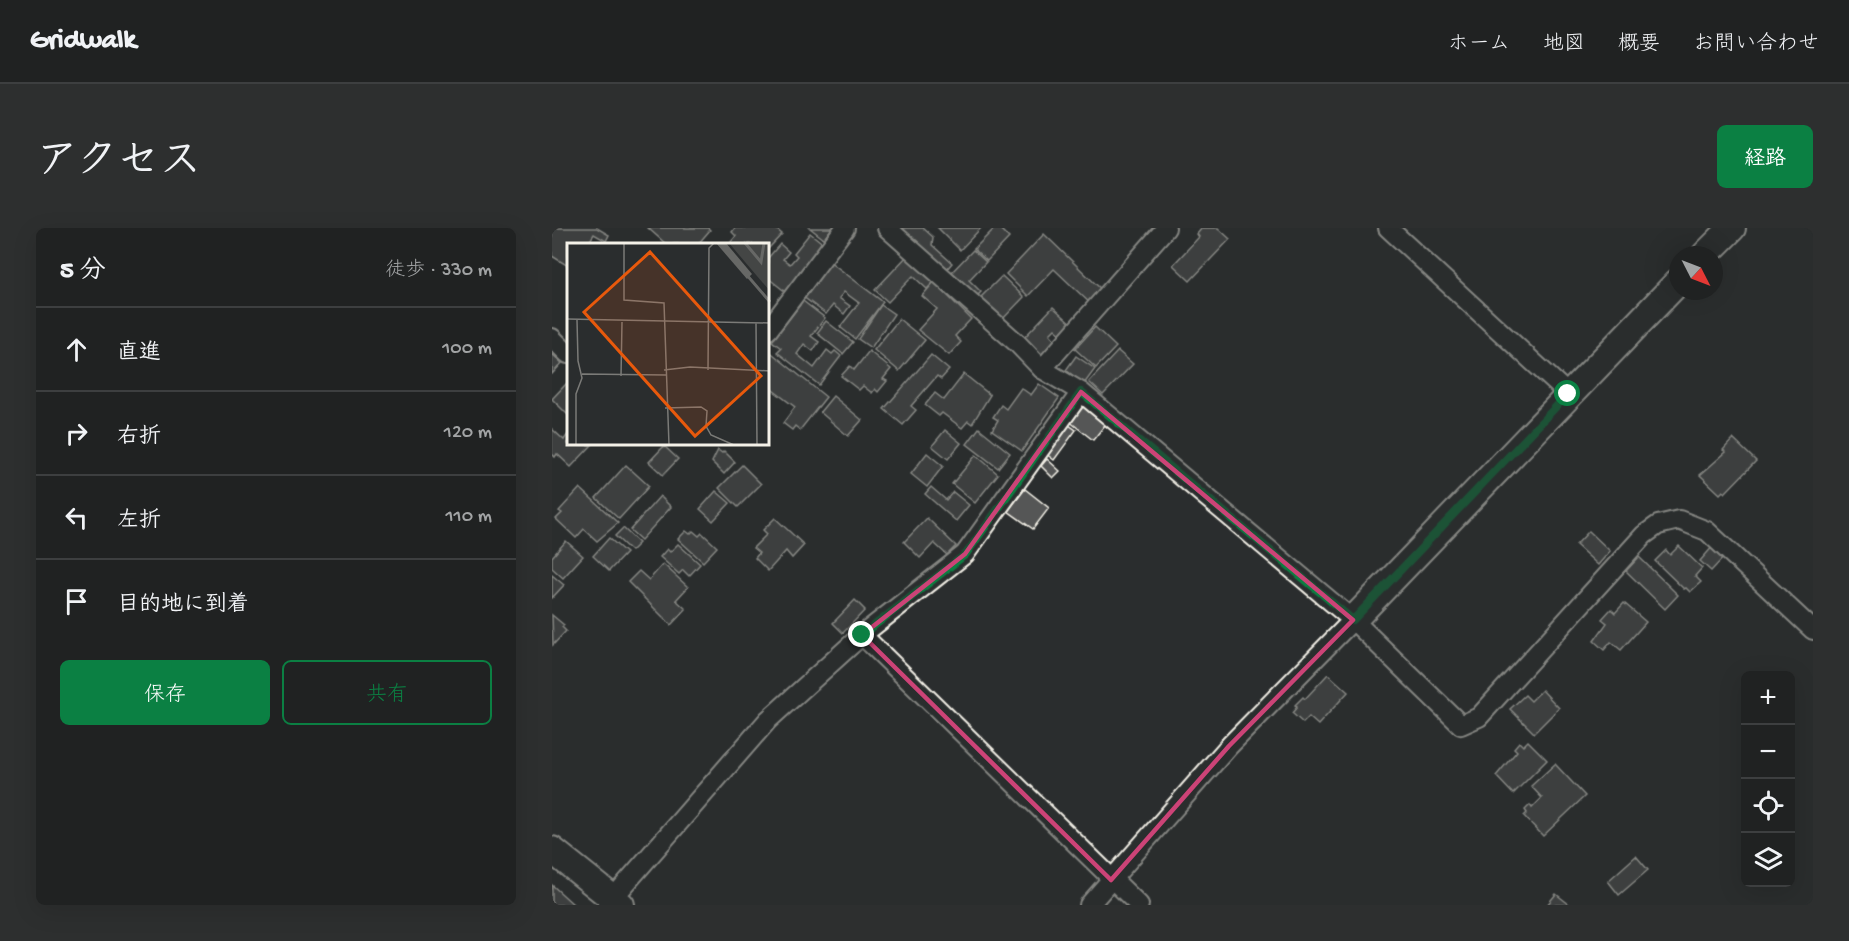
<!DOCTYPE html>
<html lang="ja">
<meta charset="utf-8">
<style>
:root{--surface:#202222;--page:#2d2f2f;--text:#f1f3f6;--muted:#a2a4a5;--line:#3d3f40;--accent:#0b8043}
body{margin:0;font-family:"Gochi Hand","Klee One",sans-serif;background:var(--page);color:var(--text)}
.controls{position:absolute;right:18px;bottom:18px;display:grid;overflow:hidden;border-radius:9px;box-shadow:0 6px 24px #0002}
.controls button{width:54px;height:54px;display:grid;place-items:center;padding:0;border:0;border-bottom:2px solid var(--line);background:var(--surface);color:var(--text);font:30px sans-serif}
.compass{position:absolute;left:1117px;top:18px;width:54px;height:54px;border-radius:50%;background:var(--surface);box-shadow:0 6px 24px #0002;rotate:132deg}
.stop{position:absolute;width:18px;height:18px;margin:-14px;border:4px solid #0b8043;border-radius:50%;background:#fff}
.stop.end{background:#0b8043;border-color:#fff;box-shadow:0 2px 6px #0008}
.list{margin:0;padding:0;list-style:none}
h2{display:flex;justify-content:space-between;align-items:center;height:78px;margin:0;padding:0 24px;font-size:26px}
h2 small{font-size:20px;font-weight:400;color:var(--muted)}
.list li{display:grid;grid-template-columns:39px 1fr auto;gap:18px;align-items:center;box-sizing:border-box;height:84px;padding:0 24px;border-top:2px solid var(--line)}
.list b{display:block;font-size:22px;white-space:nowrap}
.list em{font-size:20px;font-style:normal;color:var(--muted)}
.actions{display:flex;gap:12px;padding:18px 24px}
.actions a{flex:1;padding:14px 0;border:2px solid var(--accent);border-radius:9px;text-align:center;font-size:21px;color:var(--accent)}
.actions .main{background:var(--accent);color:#fff}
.icon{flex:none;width:33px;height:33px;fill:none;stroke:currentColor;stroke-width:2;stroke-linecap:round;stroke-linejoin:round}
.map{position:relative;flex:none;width:1261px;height:677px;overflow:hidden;border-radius:9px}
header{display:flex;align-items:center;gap:36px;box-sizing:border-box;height:84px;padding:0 30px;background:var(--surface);border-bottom:2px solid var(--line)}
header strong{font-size:28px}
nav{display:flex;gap:33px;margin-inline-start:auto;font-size:21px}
.intro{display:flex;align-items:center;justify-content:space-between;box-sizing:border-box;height:144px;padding:0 36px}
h1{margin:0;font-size:42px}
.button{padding:15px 27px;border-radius:9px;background:var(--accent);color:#fff;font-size:21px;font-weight:700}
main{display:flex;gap:36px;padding:0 36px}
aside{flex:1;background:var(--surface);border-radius:9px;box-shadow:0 6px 24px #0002}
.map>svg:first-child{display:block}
</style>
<header>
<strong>Gridwalk</strong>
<nav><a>ホーム</a><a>地図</a><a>概要</a><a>お問い合わせ</a></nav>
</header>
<div class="intro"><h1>アクセス</h1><a class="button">経路</a></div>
<main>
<aside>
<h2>5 分<small>徒歩 · 330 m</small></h2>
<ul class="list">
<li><svg class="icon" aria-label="ahead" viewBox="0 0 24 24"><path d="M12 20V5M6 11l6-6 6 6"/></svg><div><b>直進</b></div><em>100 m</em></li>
<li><svg class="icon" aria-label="right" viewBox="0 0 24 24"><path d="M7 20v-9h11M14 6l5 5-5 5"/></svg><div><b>右折</b></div><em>120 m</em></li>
<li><svg class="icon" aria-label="left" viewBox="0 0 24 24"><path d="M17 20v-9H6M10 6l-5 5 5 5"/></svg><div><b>左折</b></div><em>110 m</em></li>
<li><svg class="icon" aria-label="arrive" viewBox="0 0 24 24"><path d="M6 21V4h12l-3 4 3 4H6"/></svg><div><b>目的地に到着</b></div></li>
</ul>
<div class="actions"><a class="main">保存</a><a>共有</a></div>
</aside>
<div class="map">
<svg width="1261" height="677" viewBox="0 0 1261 677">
<rect width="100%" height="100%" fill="#2a2d2e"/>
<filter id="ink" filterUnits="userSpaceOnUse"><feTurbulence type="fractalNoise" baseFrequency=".0167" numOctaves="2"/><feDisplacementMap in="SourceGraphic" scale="12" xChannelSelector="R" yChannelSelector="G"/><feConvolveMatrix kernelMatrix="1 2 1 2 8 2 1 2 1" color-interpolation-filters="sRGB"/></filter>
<g filter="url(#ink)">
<g fill="#555756" stroke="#f4f1e8" stroke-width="1.5">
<polygon points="3,0 45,0 57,7 54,13 42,6 36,16 16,16 16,38 0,28 0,2"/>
<polygon points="96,0 156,0 158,2 146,16 114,16"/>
<polygon points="183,0 223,0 230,6 216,21 216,16 181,16 179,14 184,8 180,4"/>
<polygon points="258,0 280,0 272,11"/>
<polygon points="349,0 371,0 381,9 380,17 400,35 395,41"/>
<polygon points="386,0 429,0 408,22"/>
<polygon points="443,0 447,0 457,10 435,33 422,21"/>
<polygon points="650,0 666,0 678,11 638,53 621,37 647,9 645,6"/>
<polygon points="258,5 273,17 235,65 216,50 216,30 228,16 237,24 231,31 238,36 245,28 242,25"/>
<polygon points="492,6 553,65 541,78 502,41 476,68 454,46"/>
<polygon points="421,22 434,34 417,52 429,64 423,70 398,46"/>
<polygon points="356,27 384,52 375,61 361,48 336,74 323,62"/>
<polygon points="277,33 331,74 303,111 288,99 307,75 292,64 287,70 298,78 292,86 281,77 274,86 250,68"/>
<polygon points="450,48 472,69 447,95 425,73"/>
<polygon points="382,54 419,91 403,108 409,114 397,127 366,102 385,81 370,68"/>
<polygon points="247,70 273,90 259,108 267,114 261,123 252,116 245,126 262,140 275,122 280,126 283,123 289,128 267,157 225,124 229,120 220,113 248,77 244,74"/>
<polygon points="329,77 342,86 319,120 306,111"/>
<polygon points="501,79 521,97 511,108 503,101 498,106 504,113 486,132 468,114"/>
<polygon points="347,91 373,112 347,143 322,122"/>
<polygon points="274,93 301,114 291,126 265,105"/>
<polygon points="543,99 564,119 544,140 523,121"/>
<polygon points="216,122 274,169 248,202 243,198 240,202 231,195 243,179 218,160 216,162"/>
<polygon points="317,123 339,141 331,151 335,153 326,164 323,161 320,165 311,158 307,162 289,148 298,138 302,142"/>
<polygon points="566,123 581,136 551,167 537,154"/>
<polygon points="0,126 10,135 0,146"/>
<polygon points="379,127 397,142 389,151 385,148 359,178 364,182 351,197 332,181"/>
<polygon points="524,128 543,141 532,156 514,142"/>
<polygon points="412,146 438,167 420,196 416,193 410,200 390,185 387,188 373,177 383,165 392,172"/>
<polygon points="16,154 16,187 0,171"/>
<polygon points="487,156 507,170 470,223 440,202 446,192 441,189 449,177 454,181 469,160 479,167"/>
<polygon points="281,168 310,192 296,208 268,184"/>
<polygon points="530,178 553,197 541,212 517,193"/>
<polygon points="514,195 524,202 502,232 493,225"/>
<polygon points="427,200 458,225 446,240 415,216"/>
<polygon points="0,201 12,212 16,206 16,216 40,217 19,239 5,226 3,229 0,226"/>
<polygon points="393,202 409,215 396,231 380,218"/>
<polygon points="1181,211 1204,233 1173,265 1171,263 1168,266 1148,247 1174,224 1171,222"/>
<polygon points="112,218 126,231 111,247 97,234"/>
<polygon points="166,222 170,225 172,223 183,234 172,246 160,234"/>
<polygon points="375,225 391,238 375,259 359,246"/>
<polygon points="424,227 446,246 423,275 400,256"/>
<polygon points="495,231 508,243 501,250 489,238"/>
<polygon points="74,237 97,258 67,291 44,270"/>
<polygon points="190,237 209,256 186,279 167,260"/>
<polygon points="379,259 394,272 401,264 417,277 404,293 373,266"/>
<polygon points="28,260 66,295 45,313 32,301 24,310 4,291 10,285 7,283"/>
<polygon points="473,261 497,280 481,301 456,283"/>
<polygon points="164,263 178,275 161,293 148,281"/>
<polygon points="108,268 119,279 89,312 78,302"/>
<polygon points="223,290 252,317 240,330 234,323 216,343 203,330 207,325 201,320 215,306 211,302"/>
<polygon points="375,290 404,318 395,327 382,315 368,330 352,314"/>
<polygon points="71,300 87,315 79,323 63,308"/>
<polygon points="134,303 138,306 141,303 147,308 150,305 165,319 151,334 126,311"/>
<polygon points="1037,303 1058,323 1046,337 1024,317"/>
<polygon points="57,310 74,325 57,343 41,328"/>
<polygon points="14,313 31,328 11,350 0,340 0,329"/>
<polygon points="126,316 148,336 137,348 131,342 127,346 108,329 115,321 118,324"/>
<polygon points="1162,317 1173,328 1159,343 1148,333"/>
<polygon points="1127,318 1150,340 1143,348 1149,354 1138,364 1134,360 1132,361 1103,333 1114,322 1118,327"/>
<polygon points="1087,329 1126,367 1113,381 1074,343"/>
<polygon points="111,336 136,359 124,372 134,381 119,397 76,354 87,343 97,352"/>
<polygon points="0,347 12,357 0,370"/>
<polygon points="303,372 313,382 291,405 281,395"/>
<polygon points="1072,375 1094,394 1069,422 1059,414 1052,422 1042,413 1055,395 1050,391 1059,381 1063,385"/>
<polygon points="0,387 12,397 10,399 14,403 1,417"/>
<polygon points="776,446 796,464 766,497 757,489 751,495 740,485 745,479 743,477 751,469 753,471"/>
<polygon points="990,462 1007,480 982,505 958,481 973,467 979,473"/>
<polygon points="976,513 995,532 961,566 944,548 965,523 962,520 967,514 971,518"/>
<polygon points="1003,536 1033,568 991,608 972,588 975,585 973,582 978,577 980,580 990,570 979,558"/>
<polygon points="1084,628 1096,642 1067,667 1056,653"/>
<polygon points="0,657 22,677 0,677"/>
<polygon points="1004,666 1018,677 995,677"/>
</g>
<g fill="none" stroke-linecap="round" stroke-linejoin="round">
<defs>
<g id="street">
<polyline points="335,0 465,115 490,141 529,164 801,392 909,497 927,489 1092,307 1106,297 1127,292 1155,303 1261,402"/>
<polyline points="836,0 1016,166"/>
<polyline points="216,102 293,0"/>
<polyline points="0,110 16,126"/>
<polyline points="490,141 614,0"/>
<polyline points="310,407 587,677"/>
<polyline points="55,677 216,492 310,407 413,326 529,164"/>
<polyline points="537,677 677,518 801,392"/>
</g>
<g id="secondary">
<polyline points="1153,27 1180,0"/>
<polyline points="801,392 1126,54"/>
<polyline points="0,622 69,677"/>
</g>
</defs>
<use href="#street" stroke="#f4f1e8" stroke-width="22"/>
<use href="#secondary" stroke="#f4f1e8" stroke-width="30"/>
<use href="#street" stroke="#2a2d2e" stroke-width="18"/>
<use href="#secondary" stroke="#2a2d2e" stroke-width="26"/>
</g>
</g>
<g fill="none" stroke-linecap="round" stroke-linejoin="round" filter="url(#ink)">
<polyline stroke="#0b8043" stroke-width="8" points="310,407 414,326 529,164 801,392 1016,166"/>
</g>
<path d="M0 0H1261V677H0ZM 529,164 L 801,392 L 677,518 L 559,652 L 310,407 L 413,326 Z" fill="#2a2d2e" fill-opacity=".55" fill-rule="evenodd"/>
<path fill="none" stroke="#cc4377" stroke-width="4.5" stroke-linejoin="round" d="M 529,164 L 801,392 L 677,518 L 559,652 L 310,407 L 413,326 Z"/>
<g transform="translate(15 15)">
<rect width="202" height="202" fill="#2a2d2e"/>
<path d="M 162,0 L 202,0 L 202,47 L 178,19 Z" fill="#444645"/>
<path d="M 149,0 L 159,0 L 185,31 L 180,36 Z" fill="#676866"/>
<path fill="none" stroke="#676866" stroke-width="3" d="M 178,0 L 194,19 L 197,0M 179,31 L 203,59"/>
<path fill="none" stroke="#7b7b78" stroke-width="1.5" d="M 57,0 L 57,57 L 97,60 L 102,202M 0,76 L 203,80M 189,80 L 190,202M 97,127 L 123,124 L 203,128M 141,127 L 142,5 L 147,0M 15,131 L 99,132M 54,133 L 55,79M 98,165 L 134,164 L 140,168 L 139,183 L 144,192 L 167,202M 9,202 L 9,151 L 15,135 L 11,118 L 10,77"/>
<path fill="#e8590c" fill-opacity="0.15" stroke="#e8590c" stroke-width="3" d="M 83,9 L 194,133 L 128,193 L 17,69 Z"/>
<rect width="202" height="202" fill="none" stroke="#f4f1e8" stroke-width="3"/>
</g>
</svg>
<div class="controls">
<button>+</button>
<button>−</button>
<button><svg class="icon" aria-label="locate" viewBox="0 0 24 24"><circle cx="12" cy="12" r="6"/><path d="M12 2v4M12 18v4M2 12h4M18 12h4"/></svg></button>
<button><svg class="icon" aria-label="layers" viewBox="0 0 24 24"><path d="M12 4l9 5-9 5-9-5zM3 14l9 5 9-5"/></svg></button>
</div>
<svg class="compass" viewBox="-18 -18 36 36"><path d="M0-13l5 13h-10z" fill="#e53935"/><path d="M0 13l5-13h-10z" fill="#a2a4a5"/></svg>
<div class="stop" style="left:1016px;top:166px"></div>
<div class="stop end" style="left:310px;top:407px"></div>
</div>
</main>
